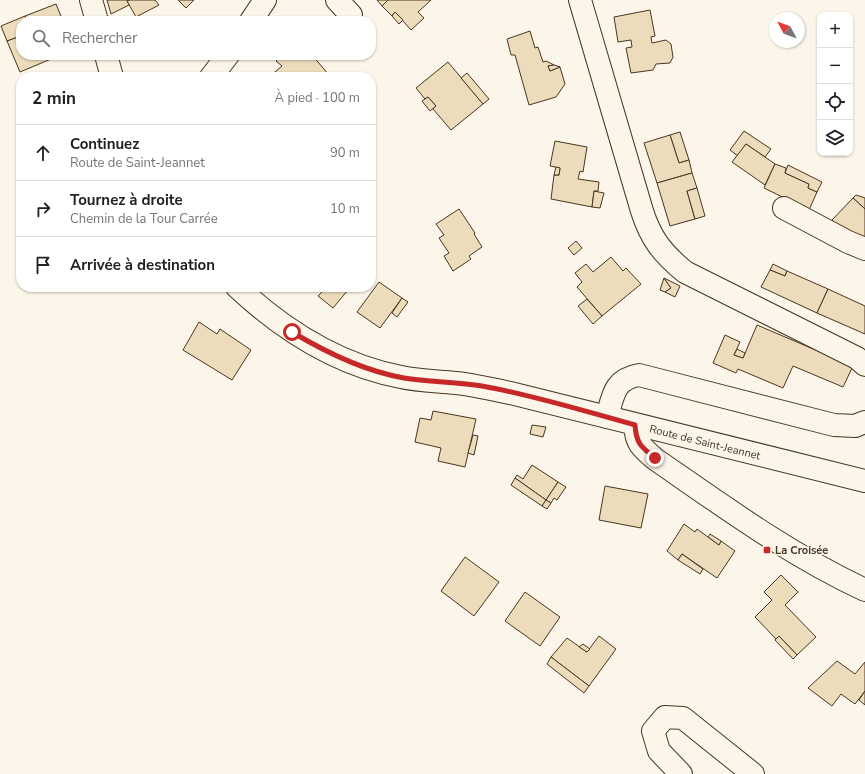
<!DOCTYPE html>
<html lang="fr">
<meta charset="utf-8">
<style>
:root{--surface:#fff;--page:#f6f6f6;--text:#202124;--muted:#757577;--line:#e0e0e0}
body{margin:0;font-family:"Nunito Sans",sans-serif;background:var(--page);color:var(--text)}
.controls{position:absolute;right:12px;top:12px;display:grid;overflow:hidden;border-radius:8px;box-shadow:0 1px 3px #0004}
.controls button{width:36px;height:36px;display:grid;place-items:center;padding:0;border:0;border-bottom:1px solid var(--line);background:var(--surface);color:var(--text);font:20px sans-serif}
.compass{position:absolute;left:769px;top:12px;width:36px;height:36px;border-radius:50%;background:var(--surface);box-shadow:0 1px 3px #0004;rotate:311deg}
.stop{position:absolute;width:12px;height:12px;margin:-9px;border:3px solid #c62828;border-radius:50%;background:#fff}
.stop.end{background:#c62828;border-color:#fff;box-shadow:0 1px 4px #0008}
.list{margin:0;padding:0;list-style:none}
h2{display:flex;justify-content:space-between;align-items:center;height:52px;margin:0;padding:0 16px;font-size:17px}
h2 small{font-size:13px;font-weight:400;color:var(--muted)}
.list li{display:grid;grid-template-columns:26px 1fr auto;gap:12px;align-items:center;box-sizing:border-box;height:56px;padding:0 16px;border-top:1px solid var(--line)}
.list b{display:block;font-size:15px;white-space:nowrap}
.list p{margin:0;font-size:13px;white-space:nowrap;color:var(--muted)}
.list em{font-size:13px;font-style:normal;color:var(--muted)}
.icon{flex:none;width:22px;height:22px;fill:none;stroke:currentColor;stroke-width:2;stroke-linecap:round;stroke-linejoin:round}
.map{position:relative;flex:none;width:865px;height:774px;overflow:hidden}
.search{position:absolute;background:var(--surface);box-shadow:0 1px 3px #0004;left:16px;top:16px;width:360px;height:44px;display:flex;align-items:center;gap:10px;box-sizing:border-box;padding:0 14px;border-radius:16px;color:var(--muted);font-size:15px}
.panel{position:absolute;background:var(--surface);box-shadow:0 1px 3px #0004;left:16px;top:72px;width:360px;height:220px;border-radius:16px}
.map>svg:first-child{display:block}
</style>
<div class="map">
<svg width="865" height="774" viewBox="0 0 865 774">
<rect width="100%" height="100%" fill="#fbf6e9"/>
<g fill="#ecdcbc" stroke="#4a3520">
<polygon points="107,0 127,0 129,5 111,14"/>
<polygon points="130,0 155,0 159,5 136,17 127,1"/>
<polygon points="178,0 194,0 186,8"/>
<polygon points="377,0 388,0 382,6"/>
<polygon points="388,0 431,0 418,12 424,18 411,30 395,12 392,16 382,6"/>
<polygon points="56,4 63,21 27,21 25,16"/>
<polygon points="650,10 655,36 651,37 652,43 666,40 671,44 673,57 670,63 656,64 653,70 631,73 626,48 632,47 631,40 618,42 614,17"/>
<polygon points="395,12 403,20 399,24 392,16"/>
<polygon points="25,16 27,21 21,21 21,36 7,41 1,26"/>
<polygon points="530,31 535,48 538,47 543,62 546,61 554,65 548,66 550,71 560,67 565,84 556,97 529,105 515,55 511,55 507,39"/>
<polygon points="21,36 21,55 50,55 51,59 20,72 7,41"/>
<polygon points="287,55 312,55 329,75 326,77 269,77 282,66 276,61 280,57 283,59"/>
<polygon points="448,62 483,104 451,130 433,109 436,106 428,97 425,99 416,88"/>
<polygon points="554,65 560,67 550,71 548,66"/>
<polygon points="467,73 489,99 483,104 461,78"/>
<polygon points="428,97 436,106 430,111 422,101"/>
<polygon points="744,131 771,149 765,157 746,144 738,156 730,150"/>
<polygon points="680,132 689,160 679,163 670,135"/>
<polygon points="670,135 679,163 689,160 692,173 657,183 644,143"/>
<polygon points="555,141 587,147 583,172 580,171 578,179 599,182 598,191 594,191 592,207 551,199 554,175 559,175 560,168 550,166"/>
<polygon points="746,144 775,164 765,185 732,162"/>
<polygon points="775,164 786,168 785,173 809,184 808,188 817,192 809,210 764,188"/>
<polygon points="788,165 822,182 817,192 808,188 809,184 785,173"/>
<polygon points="556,167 560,168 559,175 554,175"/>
<polygon points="692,173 697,188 687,191 695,219 670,226 657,183"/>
<polygon points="697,188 705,216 695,219 687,191"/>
<polygon points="594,191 604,193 600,208 592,207"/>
<polygon points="856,195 865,198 865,209 853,198"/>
<polygon points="853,198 865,209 865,240 857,244 832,220"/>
<polygon points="459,209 475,233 474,234 482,247 469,256 471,259 453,271 444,256 449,253 439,238 444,235 436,224"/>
<polygon points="576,241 582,248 574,255 568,248"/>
<polygon points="611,257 623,271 626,268 641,284 602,316 577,287 582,282 575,273 586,264 593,272"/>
<polygon points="773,264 787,271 785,276 770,270"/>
<polygon points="770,270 785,276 787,271 828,289 817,313 761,287"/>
<polygon points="664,278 671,288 665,292 660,290"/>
<polygon points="664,278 680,286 675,297 665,292 671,288"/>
<polygon points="379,282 402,298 380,328 357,312"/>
<polygon points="327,287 345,287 348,290 333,308 318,296"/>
<polygon points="828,289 865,306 865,334 817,313"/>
<polygon points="402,298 408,302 397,317 392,313"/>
<polygon points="587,299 602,316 593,324 578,306"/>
<polygon points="199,322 217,334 220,329 251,350 232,380 183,350"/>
<polygon points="757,325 853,366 843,387 793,366 783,388 738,369 736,373 713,363 725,335 740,342 734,355 743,358"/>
<polygon points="737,349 745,353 743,358 734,355"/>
<polygon points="433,411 476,419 465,467 438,461 441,448 415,442 420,418 431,420"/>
<polygon points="532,425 546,427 543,437 530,434"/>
<polygon points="473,435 478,436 474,455 468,453"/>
<polygon points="532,465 558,482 546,500 515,478 517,475 523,479"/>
<polygon points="515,478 546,500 542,506 511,485"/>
<polygon points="558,482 566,487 557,500 554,498 551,503 546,500"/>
<polygon points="605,486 648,494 641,528 599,520"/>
<polygon points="546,500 551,503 547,509 542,506"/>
<polygon points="684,524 695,532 697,529 719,545 721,541 735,551 717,578 682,554 678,560 667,551"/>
<polygon points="710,534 721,541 719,545 708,537"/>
<polygon points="682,554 703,569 700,574 678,560"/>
<polygon points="465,557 499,582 474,616 441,591"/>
<polygon points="781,575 798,592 785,605 816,637 797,655 779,636 776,639 755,617 772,600 764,592"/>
<polygon points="525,592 560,617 540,646 505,621"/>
<polygon points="599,636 616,649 589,686 551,657 567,638 587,652"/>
<polygon points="779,636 797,655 793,659 775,640"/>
<polygon points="583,644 590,649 587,652 579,647"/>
<polygon points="551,657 589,686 584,693 547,664"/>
<polygon points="837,661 855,674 865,662 865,691 855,704 841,694 832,706 808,688"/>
<polygon points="865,691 865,705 859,700"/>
</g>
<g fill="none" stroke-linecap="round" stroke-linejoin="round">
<defs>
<g id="minor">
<polyline points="337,0 351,15"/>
<path d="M 580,0 L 642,211 C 651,239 662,253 685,272 L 857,358 L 865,365"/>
<polyline points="251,21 265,0"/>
<polyline points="211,77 228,55"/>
<polyline points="784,208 848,242 865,249"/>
<path d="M 607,417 C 613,396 614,379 639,375 L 834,425 L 855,426 L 865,422"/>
<path d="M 635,425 C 636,443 641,447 655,459 C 723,506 790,555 865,590"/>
<polyline points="681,774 659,751 653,731 665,717 683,718 753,774"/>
</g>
<g id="major">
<polyline points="91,0 97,21"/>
<polyline points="106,55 112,77"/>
<path d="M 237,287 C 283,330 338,365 401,377 C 419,381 437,381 456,383 C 474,385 492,389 510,393 L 865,481"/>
</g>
</defs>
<use href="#minor" stroke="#4a3520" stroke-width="24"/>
<use href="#major" stroke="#4a3520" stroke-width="24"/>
<use href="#minor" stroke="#fbf6e9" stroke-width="22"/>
<use href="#major" stroke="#fbf6e9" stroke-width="22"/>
</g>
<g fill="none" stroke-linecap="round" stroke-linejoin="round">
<path stroke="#c62828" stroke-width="5" d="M 292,332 C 327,353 364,371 404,378 C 429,382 456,382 482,386 C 533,395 584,411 635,425 C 636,443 641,447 655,458"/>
</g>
<rect fill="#c62828" stroke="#fbf6e9" stroke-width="1.5" x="763" y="546" width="8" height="8" rx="2"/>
<g text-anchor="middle" stroke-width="3" stroke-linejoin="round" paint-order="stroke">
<g font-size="11" fill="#4a3520" stroke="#fbf6e9">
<text transform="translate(705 442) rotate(14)" y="4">Route de Saint-Jeannet</text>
</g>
<g font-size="11" font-weight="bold" fill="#4a3520" stroke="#fbf6e9" text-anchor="start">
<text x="775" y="554">La Croisée</text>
</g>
</g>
</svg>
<div class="controls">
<button>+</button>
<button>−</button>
<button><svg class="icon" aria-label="locate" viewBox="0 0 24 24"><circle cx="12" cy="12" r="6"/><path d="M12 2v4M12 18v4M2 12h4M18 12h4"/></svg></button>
<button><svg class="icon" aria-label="layers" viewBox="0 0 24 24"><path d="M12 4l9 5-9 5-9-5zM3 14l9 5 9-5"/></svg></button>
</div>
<svg class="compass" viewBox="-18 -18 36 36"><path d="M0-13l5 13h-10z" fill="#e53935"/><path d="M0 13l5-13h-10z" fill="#757577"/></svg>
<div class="stop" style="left:292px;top:332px"></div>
<div class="stop end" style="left:655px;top:458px"></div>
<div class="search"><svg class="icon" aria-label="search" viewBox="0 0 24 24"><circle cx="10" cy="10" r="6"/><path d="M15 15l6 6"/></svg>Rechercher</div>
<section class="panel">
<h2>2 min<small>À pied · 100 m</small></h2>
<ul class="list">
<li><svg class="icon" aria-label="ahead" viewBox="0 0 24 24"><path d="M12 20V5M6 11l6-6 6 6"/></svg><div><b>Continuez</b><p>Route de Saint-Jeannet</p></div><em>90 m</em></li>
<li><svg class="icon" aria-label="right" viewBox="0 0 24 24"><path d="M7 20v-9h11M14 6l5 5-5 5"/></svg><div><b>Tournez à droite</b><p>Chemin de la Tour Carrée</p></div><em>10 m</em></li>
<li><svg class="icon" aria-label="arrive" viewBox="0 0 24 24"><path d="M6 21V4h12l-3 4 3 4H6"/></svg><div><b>Arrivée à destination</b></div></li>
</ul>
</section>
</div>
